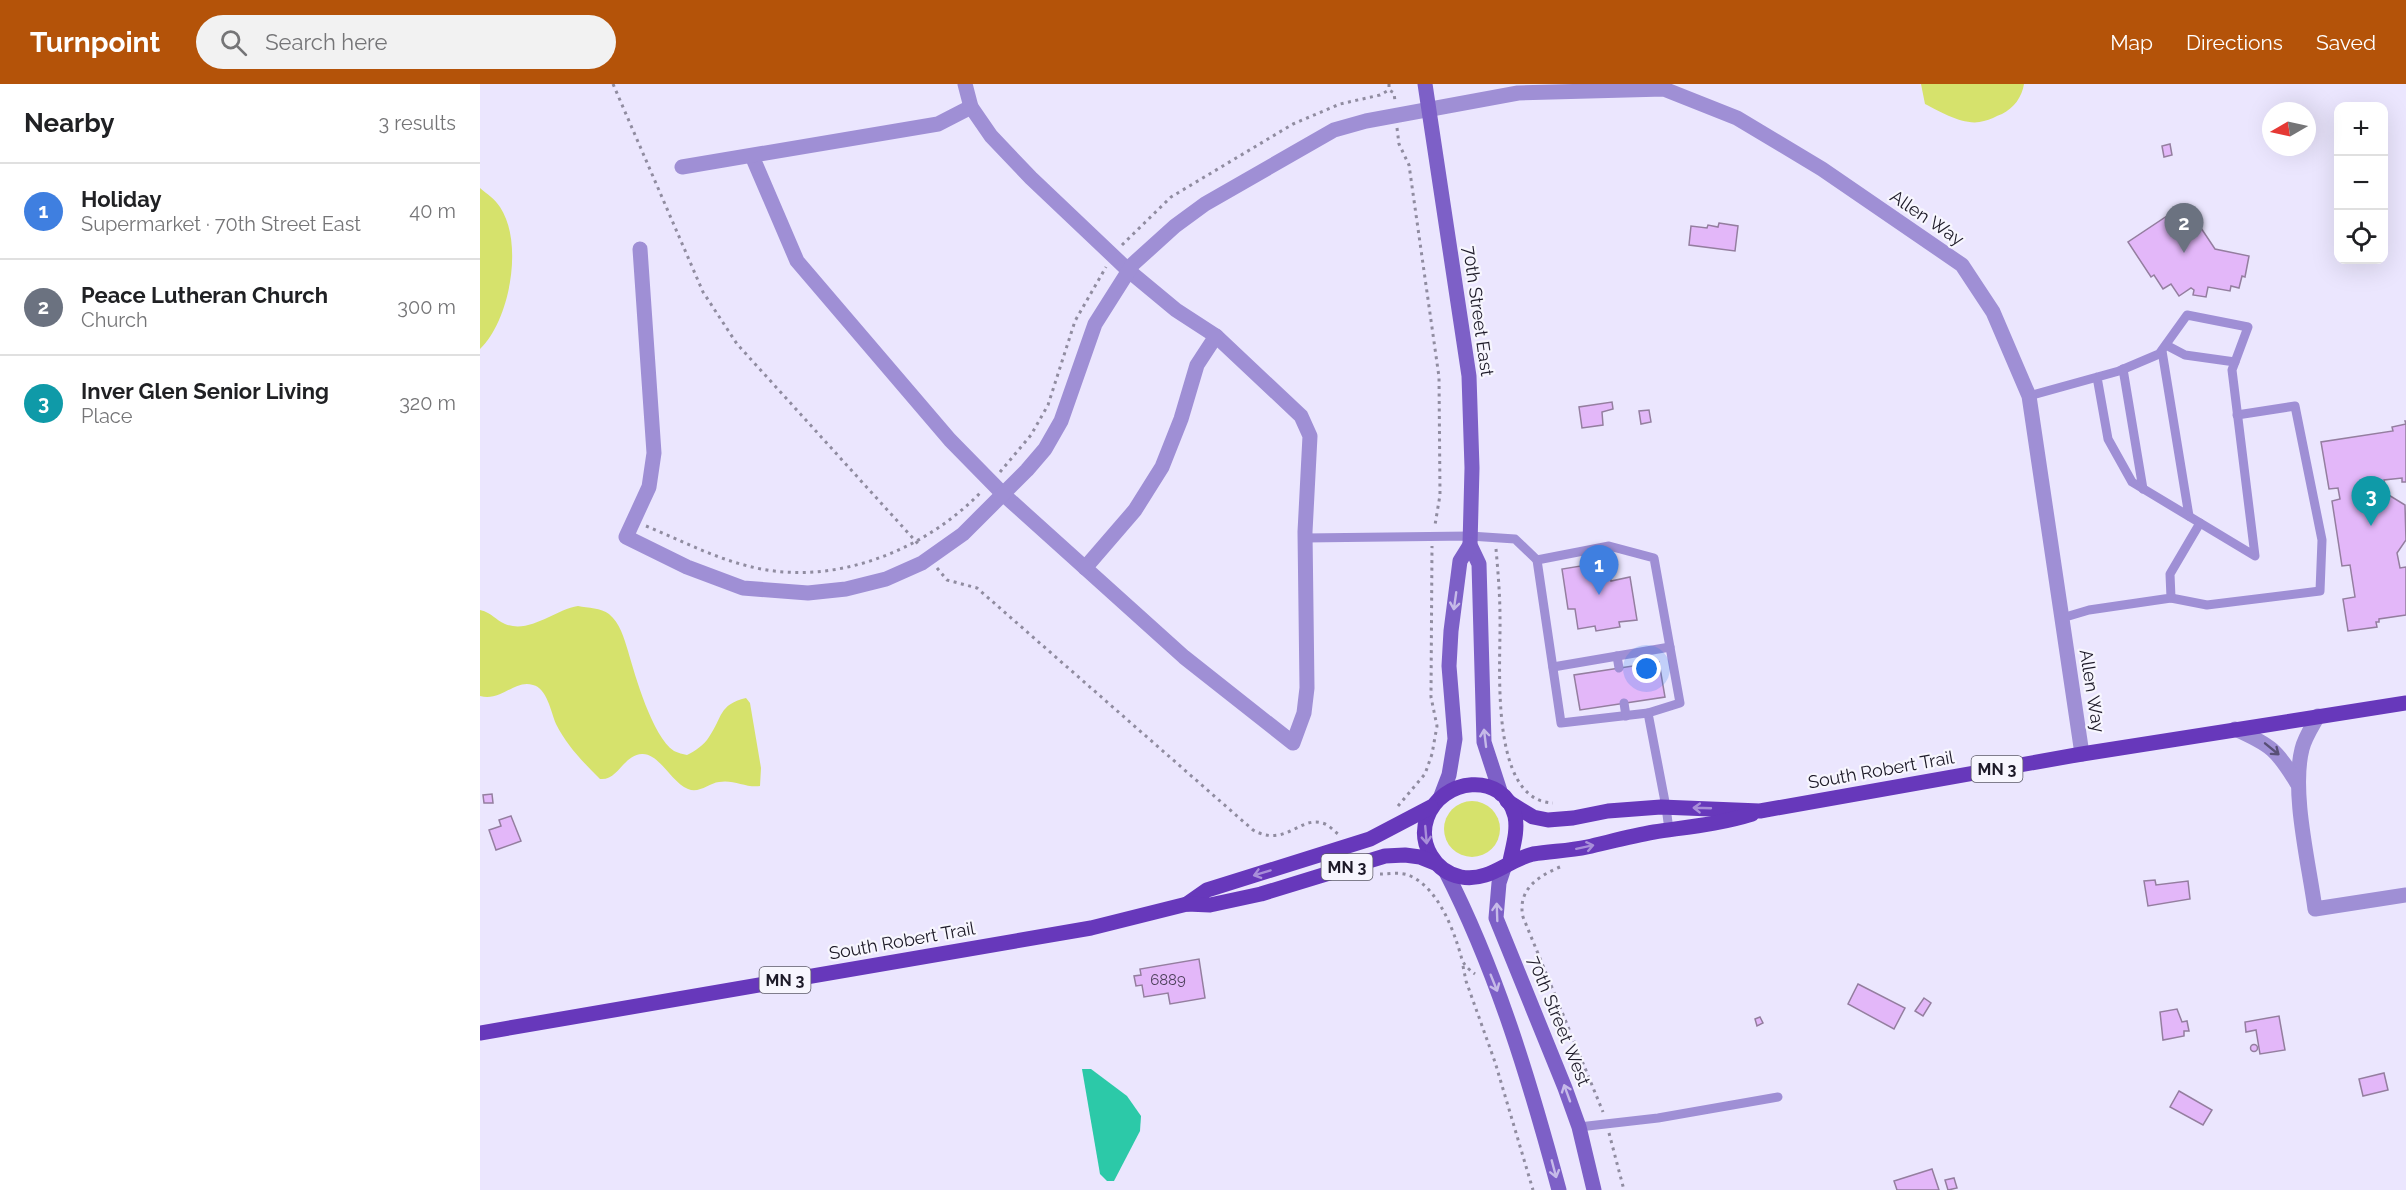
<!DOCTYPE html>
<meta charset="utf-8">
<style>
:root{--surface:#fff;--page:#f2f2f2;--text:#202124;--muted:#757577;--line:#e0e0e0;--accent:#b45309}
body{margin:0;font-family:Raleway,sans-serif;background:var(--page);color:var(--text)}
.controls{position:absolute;right:18px;top:18px;display:grid;overflow:hidden;border-radius:12px;box-shadow:0 6px 24px #0002}
.controls button{width:54px;height:54px;display:grid;place-items:center;padding:0;border:0;border-bottom:2px solid var(--line);background:var(--surface);color:var(--text);font:30px sans-serif}
.compass{position:absolute;left:1782px;top:18px;width:54px;height:54px;border-radius:50%;background:var(--surface);box-shadow:0 6px 24px #0002;rotate:261deg}
.you{position:absolute;left:1167px;top:585px;width:21px;height:21px;margin:-15px;border:4px solid #fff;border-radius:50%;background:#1a73e8;box-shadow:0 0 0 9px #1a73e833}
.badge{display:grid;place-items:center;width:39px;height:39px;border-radius:50%;background:var(--accent);color:#fff;font-size:20px;font-weight:700}
.pin{position:absolute;translate:-50% -50px;filter:drop-shadow(0 2px 3px #0008)}
.pin::after{content:'';position:absolute;top:32px;width:21px;height:18px;background:inherit;clip-path:polygon(0 0,100% 0,50% 100%)}
.list{margin:0;padding:0;list-style:none}
h2{display:flex;justify-content:space-between;align-items:center;height:78px;margin:0;padding:0 24px;font-size:26px}
h2 small{font-size:20px;font-weight:400;color:var(--muted)}
.list li{display:grid;grid-template-columns:39px 1fr auto;gap:18px;align-items:center;box-sizing:border-box;height:96px;padding:0 24px;border-top:2px solid var(--line)}
.list b{display:block;font-size:22px;white-space:nowrap}
.list p{margin:0;font-size:20px;white-space:nowrap;color:var(--muted)}
.list em{font-size:20px;font-style:normal;color:var(--muted)}
.icon{flex:none;width:33px;height:33px;fill:none;stroke:currentColor;stroke-width:2;stroke-linecap:round;stroke-linejoin:round}
.map{position:relative;flex:none;width:1926px;height:1106px;overflow:hidden}
header{display:flex;align-items:center;gap:36px;box-sizing:border-box;height:84px;padding:0 30px;background:var(--accent);color:#fff}
header strong{font-size:28px}
nav{display:flex;gap:33px;margin-inline-start:auto;font-size:21px}
.search{width:420px;height:54px;background:var(--page);display:flex;align-items:center;gap:15px;box-sizing:border-box;padding:0 21px;border-radius:33px;color:var(--muted);font-size:22px}
main{display:flex}
aside{flex:1;background:var(--surface)}
.map>svg:first-child{display:block}
</style>
<header>
<strong>Turnpoint</strong>
<div class="search"><svg class="icon" aria-label="search" viewBox="0 0 24 24"><circle cx="10" cy="10" r="6"/><path d="M15 15l6 6"/></svg>Search here</div>
<nav><a>Map</a><a>Directions</a><a>Saved</a></nav>
</header>
<main>
<aside>
<h2>Nearby<small>3 results</small></h2>
<ul class="list">
<li><span class="badge" style="background:#3f7fe0">1</span><div><b>Holiday</b><p>Supermarket · 70th Street East</p></div><em>40 m</em></li>
<li><span class="badge" style="background:#6b7280">2</span><div><b>Peace Lutheran Church</b><p>Church</p></div><em>300 m</em></li>
<li><span class="badge" style="background:#0f9aa8">3</span><div><b>Inver Glen Senior Living</b><p>Place</p></div><em>320 m</em></li>
</ul>
</aside>
<div class="map">
<svg width="1926" height="1106" viewBox="0 0 1926 1106">
<rect width="100%" height="100%" fill="#ebe6fe"/>
<g fill="#d6e26c">
<path d="M 1441,0 L 1544,0 C 1542,13 1534,24 1522,30 C 1516,32 1510,36 1504,37 C 1485,43 1461,28 1445,20 Z"/>
<path d="M 0,104 C 7,110 15,115 20,123 C 44,159 30,236 0,265 Z"/>
<path d="M 98,522 C 108,524 121,524 129,530 C 140,539 144,554 148,567 C 155,591 172,652 194,667 C 198,669 203,670 207,671 C 215,667 224,661 229,653 C 243,633 238,621 266,614 L 270,619 L 281,684 L 280,702 C 266,704 253,695 239,698 C 229,699 219,710 208,705 C 191,698 179,669 162,670 C 143,671 138,697 120,695 C 103,678 87,662 76,640 C 71,628 67,604 53,601 C 35,595 21,618 0,612 L 0,526 C 13,529 15,536 25,540 C 50,550 74,526 98,522 Z"/>
<circle cx="992" cy="745" r="28"/>
</g>
<polygon fill="#2cc9a8" points="602,985 611,985 647,1012 661,1032 660,1047 634,1097 627,1097 620,1090"/>
<g fill="#e3b7f9" stroke="#947e9f" stroke-width="1.5">
<polygon points="1690,60 1692,71 1684,73 1682,62"/>
<polygon points="1705,120 1735,165 1769,172 1765,193 1762,192 1759,204 1751,202 1750,207 1728,203 1726,213 1713,211 1714,206 1711,204 1699,212 1691,200 1683,205 1674,191 1671,193 1648,158"/>
<polygon points="1239,139 1258,142 1255,167 1209,161 1211,142 1227,144 1228,141 1238,143"/>
<polygon points="1132,318 1133,325 1122,328 1123,341 1102,344 1099,323"/>
<polygon points="1169,326 1171,338 1161,340 1159,327"/>
<polygon points="1925,337 1926,337 1926,398 1922,398 1922,394 1904,396 1907,410 1925,421 1926,456 1917,469 1920,484 1926,483 1926,531 1899,535 1899,538 1896,538 1897,543 1868,547 1863,515 1875,513 1870,481 1862,482 1852,417 1860,415 1858,404 1849,405 1841,358 1913,347 1912,343 1926,340"/>
<polygon points="1119,479 1121,492 1130,492 1131,497 1150,493 1157,536 1139,538 1140,543 1116,547 1115,542 1098,545 1095,525 1088,525 1082,485"/>
<polygon points="1179,578 1185,613 1100,626 1094,591"/>
<polygon points="12,710 13,719 4,719 3,711"/>
<polygon points="31,732 41,757 16,766 9,746 21,742 19,736"/>
<polygon points="1675,796 1676,801 1708,797 1710,815 1668,822 1664,797"/>
<polygon points="719,875 725,914 690,920 688,909 664,913 662,901 656,902 654,892 661,891 660,885"/>
<polygon points="1378,900 1425,924 1414,945 1368,920"/>
<polygon points="1444,914 1451,919 1443,932 1435,927"/>
<polygon points="1697,925 1702,938 1707,937 1709,947 1704,947 1704,952 1683,956 1680,928"/>
<polygon points="1799,932 1805,966 1780,970 1776,946 1766,948 1765,938"/>
<polygon points="1280,933 1283,939 1277,942 1275,935"/>
<circle cx="1774" cy="964" r="3.5"/>
<polygon points="1904,989 1908,1006 1883,1012 1879,995"/>
<polygon points="1699,1007 1732,1026 1723,1041 1690,1023"/>
<polygon points="1452,1085 1459,1106 1417,1106 1414,1097"/>
<polygon points="1474,1094 1477,1104 1468,1106 1465,1096"/>
</g>
<g fill="none" stroke-linecap="round" stroke-linejoin="round">
<g stroke="#908ca0" stroke-width="3" stroke-dasharray="3 4.5" stroke-linecap="butt">
<polyline points="133,0 223,208 257,260 440,462"/>
<polyline points="909,0 909,6 914,9 915,17"/>
<polyline points="917,44 919,60 929,81 959,293 960,411 955,441"/>
<polyline points="642,161 691,113 813,40 860,20 900,11 909,6"/>
<polyline points="520,388 551,351 568,321 595,237 626,183"/>
<path d="M 166,442 C 200,456 232,473 268,482 C 351,504 443,468 501,408"/>
<path d="M 1016,465 C 1018,488 1020,511 1020,534 C 1021,578 1008,717 1073,719"/>
<path d="M 457,484 L 467,496 L 497,504 L 773,746 C 805,764 820,732 842,739 C 848,740 853,746 858,750"/>
<polyline points="918,722 945,690 952,670 957,642 951,613 952,462"/>
<path d="M 1080,783 C 1058,792 1037,806 1043,833 L 1123,1028"/>
<path d="M 900,790 C 909,790 920,788 928,791 C 954,801 969,835 977,859 C 983,876 980,879 995,890"/>
<polyline points="983,882 986,897 1015,978 1053,1106"/>
<polyline points="1066,915 1067,894"/>
<polyline points="1129,1049 1144,1106"/>
</g>
<g stroke="#9f8fd5" stroke-width="9">
<polyline points="1686,261 1705,271 1755,278"/>
<polyline points="1682,267 1709,432"/>
<polyline points="1643,285 1663,405"/>
<polyline points="1549,312 1639,287 1679,270 1707,231 1768,243 1752,286 1775,472 1652,398 1628,355 1617,293"/>
<polyline points="825,454 990,452 1035,455 1057,476 1129,462 1174,474 1200,619 1168,629 1186,723 1189,746"/>
<polyline points="1057,476 1081,639 1168,629"/>
<polyline points="1691,514 1727,521 1840,507 1842,456 1815,322 1757,331"/>
<polyline points="1582,534 1609,526 1691,514 1690,490 1720,439"/>
<polyline points="1137,572 1139,584"/>
<polyline points="1073,583 1190,563"/>
<polyline points="1144,619 1146,632"/>
<polyline points="1099,1043 1178,1034 1298,1013"/>
</g>
<g stroke="#9f8fd5" stroke-width="15">
<polyline points="272,72 317,177 470,356 523,410 704,573 813,659 824,629 827,604 825,448 830,352 821,332 736,252 696,226 649,187 551,94 511,52 491,23 485,0"/>
<polyline points="202,83 458,40 491,23"/>
<polyline points="160,165 174,369 169,403 146,453 207,483 263,504 328,509 366,505 406,495 442,479 483,450 547,386 565,365 581,337 615,240 653,180 695,142 725,120 854,46 886,37 1038,9 1184,5 1257,34 1342,85 1482,181 1513,228 1549,312 1602,670"/>
<polyline points="605,484 655,426 682,383 701,335 717,281 736,252"/>
<path d="M 1838,632 C 1832,643 1825,653 1822,665 C 1811,708 1829,780 1835,825 L 1926,811"/>
<path d="M 1755,645 C 1791,661 1797,666 1817,699"/>
</g>
<g stroke="#7d60c7" stroke-width="15">
<polyline points="945,0 989,292 992,384 990,461 999,480 1004,658 1021,710"/>
<polyline points="961,712 969,691 975,655 969,582 971,547 980,477 990,461"/>
<polyline points="1024,784 1019,799 1016,834 1085,1004 1099,1043 1114,1106"/>
<path d="M 966,788 C 1017,888 1050,998 1079,1106"/>
</g>
<g stroke="#6738bb" stroke-width="15">
<polyline points="1027,717 1053,733 1068,736 1093,734 1128,727 1181,723 1280,727 1602,670 1926,619"/>
<path d="M 1030,777 C 1033,762 1038,747 1035,732 C 1023,686 961,694 947,734 C 938,760 955,788 981,793 C 1010,798 1027,776 1053,770 C 1071,767 1089,767 1107,763 C 1129,758 1151,752 1174,748 C 1207,743 1240,740 1272,730"/>
<polyline points="707,820 727,806 890,755 951,723"/>
<polyline points="0,949 611,844 707,820 730,821 781,810 905,772 925,771 940,773 955,779"/>
</g>
</g>
<defs><path id="oneway-shaft" d="M-6 0H5M1.5-3L5.5 0L1.5 3" fill="none" stroke-width="1.6" stroke-linecap="round" stroke-linejoin="round" transform="scale(1.5)"/></defs>
<g stroke="#c6bae8">
<use href="#oneway-shaft" transform="translate(975 517) rotate(98)"/>
<use href="#oneway-shaft" transform="translate(1005 654) rotate(-97)"/>
<use href="#oneway-shaft" transform="translate(1017 828) rotate(-92)"/>
<use href="#oneway-shaft" transform="translate(1014 899) rotate(68)"/>
<use href="#oneway-shaft" transform="translate(1087 1009) rotate(-110)"/>
<use href="#oneway-shaft" transform="translate(1074 1085) rotate(75)"/>
</g>
<use stroke="#584f76" href="#oneway-shaft" transform="translate(1792 665) rotate(39)"/>
<g stroke="#a88ed9">
<use href="#oneway-shaft" transform="translate(1222 724) rotate(-178)"/>
<use href="#oneway-shaft" transform="translate(946 751) rotate(85)"/>
<use href="#oneway-shaft" transform="translate(1105 763) rotate(-12)"/>
<use href="#oneway-shaft" transform="translate(782 789) rotate(163)"/>
</g>
<g text-anchor="middle" stroke-width="4.5" stroke-linejoin="round" paint-order="stroke">
<g font-size="15" fill="#4e415c">
<text x="688" y="901">6889</text>
</g>
<g fill="#f7f6fe" stroke="#5e5c68" stroke-width="1.5">
<rect x="1491.5" y="672" width="51" height="26" rx="4.5"/>
<rect x="841.5" y="770" width="51" height="26" rx="4.5"/>
<rect x="279.5" y="883" width="51" height="26" rx="4.5"/>
</g>
<g font-size="16" font-weight="bold" fill="#1d1a28">
<text x="1517" y="691">MN 3</text>
<text x="867" y="789">MN 3</text>
<text x="305" y="902">MN 3</text>
</g>
<g font-size="18" fill="#1d1a28" stroke="#f7f6fe">
<text transform="translate(1447 134) rotate(34)" y="6">Allen Way</text>
<text transform="translate(998 227) rotate(82)" y="6">70th Street East</text>
<text transform="translate(1612 607) rotate(81)" y="6">Allen Way</text>
<text transform="translate(1401 686) rotate(-10)" y="6">South Robert Trail</text>
<text transform="translate(422 857) rotate(-10)" y="6">South Robert Trail</text>
<text transform="translate(1079 937) rotate(68)" y="6">70th Street West</text>
</g>
</g>
</svg>
<div class="controls">
<button>+</button>
<button>−</button>
<button><svg class="icon" aria-label="locate" viewBox="0 0 24 24"><circle cx="12" cy="12" r="6"/><path d="M12 2v4M12 18v4M2 12h4M18 12h4"/></svg></button>
</div>
<svg class="compass" viewBox="-18 -18 36 36"><path d="M0-13l5 13h-10z" fill="#e53935"/><path d="M0 13l5-13h-10z" fill="#757577"/></svg>
<div class="you"></div>
<div class="pin badge" style="left:1119px;top:511px;background:#3f7fe0">1</div>
<div class="pin badge" style="left:1704px;top:169px;background:#6b7280">2</div>
<div class="pin badge" style="left:1891px;top:442px;background:#0f9aa8">3</div>
</div>
</main>
